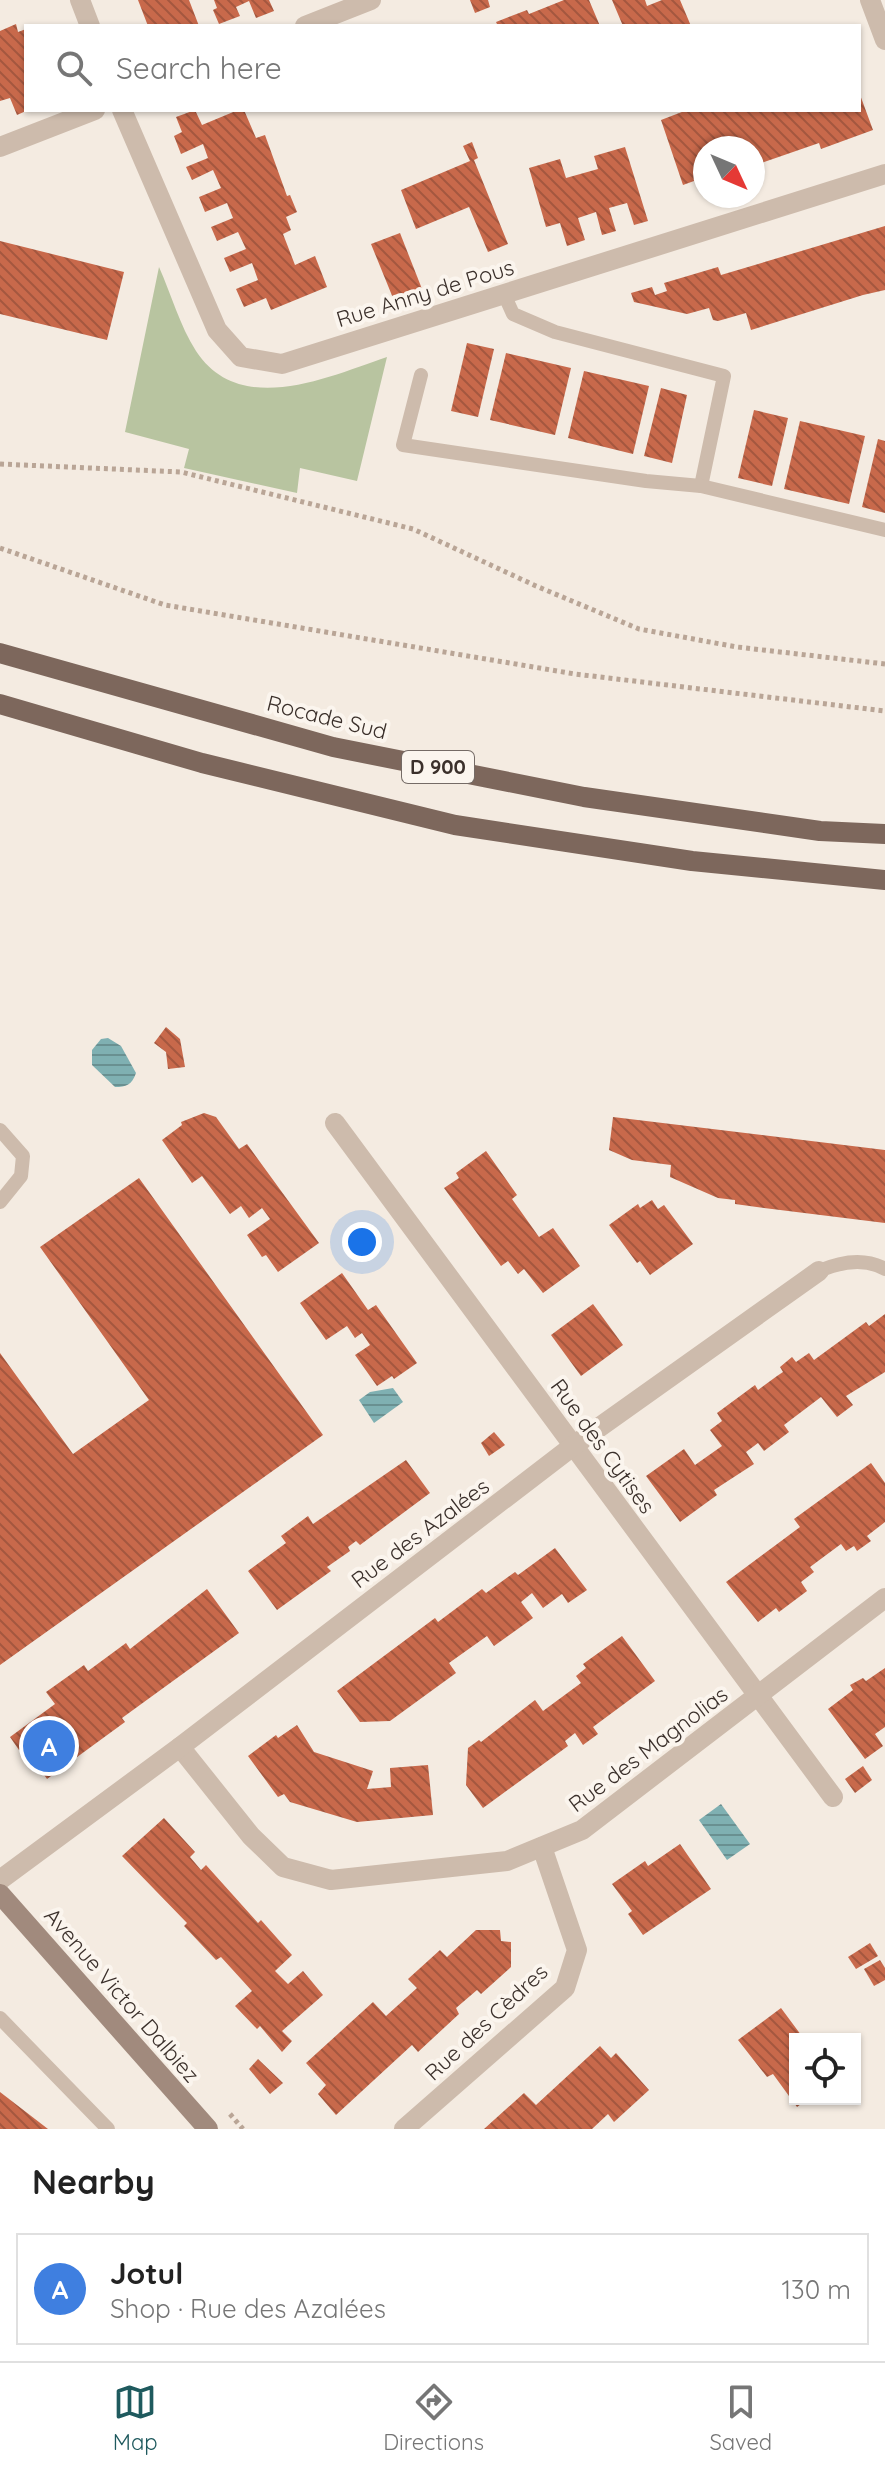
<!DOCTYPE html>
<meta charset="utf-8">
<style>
:root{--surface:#fff;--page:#f2f2f2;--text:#222;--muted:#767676;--line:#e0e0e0;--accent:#1f5a5e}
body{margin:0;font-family:Quicksand,sans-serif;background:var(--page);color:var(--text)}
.controls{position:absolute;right:24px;bottom:24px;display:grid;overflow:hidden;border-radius:0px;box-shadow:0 2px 6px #0004}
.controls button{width:72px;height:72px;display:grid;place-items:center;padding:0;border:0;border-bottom:2px solid var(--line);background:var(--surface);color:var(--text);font:40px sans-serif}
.compass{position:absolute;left:693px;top:136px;width:72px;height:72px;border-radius:50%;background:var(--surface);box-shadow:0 2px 6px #0004;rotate:134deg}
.you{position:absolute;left:362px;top:1242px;width:28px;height:28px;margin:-20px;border:6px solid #fff;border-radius:50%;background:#1a73e8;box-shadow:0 0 0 12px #1a73e833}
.badge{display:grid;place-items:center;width:52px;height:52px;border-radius:50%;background:var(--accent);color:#fff;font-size:26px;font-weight:700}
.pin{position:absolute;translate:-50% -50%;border:4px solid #fff;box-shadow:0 2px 8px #0006}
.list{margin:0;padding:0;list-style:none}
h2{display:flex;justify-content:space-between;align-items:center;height:104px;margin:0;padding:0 32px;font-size:34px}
h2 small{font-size:26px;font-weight:400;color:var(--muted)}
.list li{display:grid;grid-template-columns:52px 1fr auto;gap:24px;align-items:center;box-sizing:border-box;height:112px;margin:0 16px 16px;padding:0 16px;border:2px solid var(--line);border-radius:0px}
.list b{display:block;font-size:30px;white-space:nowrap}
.list p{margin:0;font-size:26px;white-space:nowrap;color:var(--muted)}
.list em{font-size:26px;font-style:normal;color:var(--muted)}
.icon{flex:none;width:44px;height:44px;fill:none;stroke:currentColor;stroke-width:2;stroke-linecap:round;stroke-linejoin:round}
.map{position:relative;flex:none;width:885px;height:2129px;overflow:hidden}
.search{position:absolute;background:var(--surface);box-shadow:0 2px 6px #0004;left:24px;right:24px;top:24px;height:88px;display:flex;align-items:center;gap:20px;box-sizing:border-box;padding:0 28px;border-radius:0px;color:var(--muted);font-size:30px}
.sheet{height:232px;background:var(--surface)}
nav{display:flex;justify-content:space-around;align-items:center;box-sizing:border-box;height:112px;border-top:2px solid var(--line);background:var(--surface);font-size:22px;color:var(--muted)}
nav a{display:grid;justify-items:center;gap:4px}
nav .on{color:var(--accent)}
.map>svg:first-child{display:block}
</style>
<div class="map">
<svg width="885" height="2129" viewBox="0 0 885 2129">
<defs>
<pattern id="water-rules" width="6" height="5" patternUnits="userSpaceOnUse" patternTransform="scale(2)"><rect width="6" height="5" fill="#7fb0b2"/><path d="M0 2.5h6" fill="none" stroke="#699091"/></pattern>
<pattern id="building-back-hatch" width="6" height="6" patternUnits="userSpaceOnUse" patternTransform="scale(2)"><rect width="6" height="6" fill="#c8694b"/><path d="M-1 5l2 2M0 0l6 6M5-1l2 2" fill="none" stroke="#a4573f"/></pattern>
</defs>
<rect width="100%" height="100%" fill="#f4ebe1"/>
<path fill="#b8c4a0" d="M 159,267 C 171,294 180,326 196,351 C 240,418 328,377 387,357 L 357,481 L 300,468 L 297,493 L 184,468 L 189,449 L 125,432 Z"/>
<g fill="url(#water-rules)">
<path d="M 108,1038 L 121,1046 L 136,1073 C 132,1085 126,1087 115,1087 L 92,1065 L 92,1050 L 101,1039 Z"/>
<polygon points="393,1388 403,1402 374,1423 359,1400 370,1392"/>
<polygon points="721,1804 750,1844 727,1860 699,1820"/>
</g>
<g fill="url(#building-back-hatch)">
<polygon points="138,0 189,0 199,26 148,26"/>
<polygon points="214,0 269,0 274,11 256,18 249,1 236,7 240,16 219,24 213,10 217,8"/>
<polygon points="470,0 488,0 490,7 475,13"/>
<polygon points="564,0 589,0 600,26 498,26 496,22 527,10 529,14"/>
<polygon points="612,0 645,0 647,6 662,0 680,0 691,26 623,26"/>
<polygon points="16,24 18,32 26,29 26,111 17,115 10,98 0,101 0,31"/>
<polygon points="859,92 873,130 821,149 819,143 753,166 753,148 705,148 705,177 683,185 661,120 687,110 859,110"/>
<polygon points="195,110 202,125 238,110 244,110 256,138 265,135 287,196 290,195 297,212 286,217 291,230 283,234 295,265 315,256 327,287 271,310 266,298 244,307 236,289 258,280 252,263 230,272 224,258 246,249 238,232 217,241 211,227 233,218 227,203 205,212 199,197 221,188 213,170 192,180 186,167 208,158 203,144 181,154 174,136 182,132 176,117"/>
<polygon points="472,142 478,158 474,160 508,244 488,252 469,207 416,229 401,190 470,161 463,146"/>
<polygon points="625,147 648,221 634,225 627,203 609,208 616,231 602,235 596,212 578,218 585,240 567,246 560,223 546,227 529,168 560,159 566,178 598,169 594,156"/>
<polygon points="885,226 885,290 863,295 751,330 746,313 718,321 713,320 709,308 687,314 634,302 631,293 652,287 655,295 667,291 664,283 718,267 721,275"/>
<polygon points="400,233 422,289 393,298 371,244"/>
<polygon points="0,241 124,272 107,340 0,314"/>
<polygon points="467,343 494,349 478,417 451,411"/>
<polygon points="506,353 571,368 555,435 490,420"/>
<polygon points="584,371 649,386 633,454 568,438"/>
<polygon points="661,388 687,395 672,463 644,456"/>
<polygon points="754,410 788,418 772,486 738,478"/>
<polygon points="800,421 865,436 849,504 784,489"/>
<polygon points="878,439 885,441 885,513 862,507"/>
<polygon points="166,1027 180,1039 185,1067 168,1069 166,1052 154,1043"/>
<polygon points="204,1113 216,1117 239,1149 247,1144 319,1243 278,1272 266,1255 262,1257 247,1235 270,1219 262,1208 249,1218 241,1206 230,1214 202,1176 192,1183 162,1140 182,1125 181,1122"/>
<polygon points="613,1117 885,1150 885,1223 764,1208 735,1204 735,1200 718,1198 670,1177 671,1165 632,1160 609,1150"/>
<polygon points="486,1151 517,1195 512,1199 539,1237 553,1228 580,1266 543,1293 524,1269 518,1274 508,1261 501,1266 444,1188 459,1178 456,1173"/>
<polygon points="139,1178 323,1435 0,1665 0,1353 73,1454 149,1400 40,1247"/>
<polygon points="652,1200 658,1209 664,1205 693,1244 650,1275 640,1261 637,1263 609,1225 638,1204 640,1208"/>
<polygon points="342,1273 368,1310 376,1305 417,1363 394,1379 392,1376 377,1386 355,1355 370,1345 362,1333 355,1338 347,1326 326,1340 300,1303"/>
<polygon points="593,1304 623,1345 581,1376 551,1335"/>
<polygon points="885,1314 885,1372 846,1396 853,1405 837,1417 821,1397 784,1425 789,1432 764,1451 758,1443 746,1452 754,1464 714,1490 717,1495 680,1522 646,1476 684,1449 695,1465 722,1446 710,1430 722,1421 717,1413 755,1385 758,1390 777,1376 783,1372 780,1367 792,1357 796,1362 809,1353 814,1360 866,1322 869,1326"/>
<polygon points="494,1432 505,1445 489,1456 481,1443"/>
<polygon points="406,1460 430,1493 360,1545 356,1541 348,1547 350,1551 327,1567 331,1571 277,1610 248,1571 286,1543 281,1536 308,1516 313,1524"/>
<polygon points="871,1463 885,1483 885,1522 867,1536 871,1541 857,1551 854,1546 846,1551 841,1544 810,1567 814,1572 801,1582 807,1591 779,1612 776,1608 758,1622 726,1582 800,1527 794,1519"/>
<polygon points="555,1548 587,1590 568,1603 562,1594 543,1608 532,1593 521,1602 533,1618 494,1646 487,1636 449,1663 456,1673 390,1721 360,1722 337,1691 435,1618 438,1622 482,1589 486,1593 515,1572 518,1575"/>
<polygon points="207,1589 239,1633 122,1718 125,1722 47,1779 24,1746 19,1750 10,1737 55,1704 46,1692 84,1665 88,1671 126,1643 130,1649"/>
<polygon points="622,1636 655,1681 593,1727 598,1734 583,1745 575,1733 565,1741 568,1746 483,1808 466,1785 468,1748 479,1740 481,1742 535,1700 543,1711 581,1683 576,1676 586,1668 583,1664"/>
<polygon points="885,1668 885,1727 875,1734 883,1746 865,1759 828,1709 853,1690 850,1685 863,1678 866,1681"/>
<polygon points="297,1725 314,1752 373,1771 367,1789 391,1787 390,1768 428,1765 433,1815 357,1822 290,1802 284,1794 278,1797 248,1756 276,1735 278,1738"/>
<polygon points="863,1766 872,1780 855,1793 845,1779"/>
<polygon points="164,1818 195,1852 190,1857 201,1870 206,1865 258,1923 261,1920 292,1955 275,1971 288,1984 303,1971 323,1995 282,2031 292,2041 282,2052 260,2026 257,2029 235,2006 252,1991 221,1957 216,1960 184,1926 187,1923 122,1856"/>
<polygon points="680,1844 711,1889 643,1935 628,1914 632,1911 612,1884 645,1861 648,1866"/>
<polygon points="476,1930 500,1930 501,1941 511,1942 511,1967 481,1994 477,1990 456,2008 459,2014 418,2052 412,2045 336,2115 318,2094 326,2085 306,2063 373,2002 386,2016 417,1988 408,1979 440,1950 447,1957"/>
<polygon points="870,1943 878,1956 856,1969 848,1957"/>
<polygon points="880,1960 885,1968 885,1980 874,1986 864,1969"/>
<polygon points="781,2008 804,2039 795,2039 795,2099 808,2099 797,2107 773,2074 767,2077 738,2040"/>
<polygon points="600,2046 611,2058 616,2053 649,2090 614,2122 608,2114 592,2129 484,2129 524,2093 536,2105"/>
<polygon points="258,2059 283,2083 270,2094 249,2069"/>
<polygon points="0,2092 48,2129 0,2129"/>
</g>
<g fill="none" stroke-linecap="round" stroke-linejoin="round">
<g stroke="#b9a596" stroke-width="5" stroke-dasharray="4 4" stroke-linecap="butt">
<polyline points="0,464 181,472 413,529 536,586 639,629 737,647 885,664"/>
<polyline points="0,548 165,605 575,674 885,711"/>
<polyline points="230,2114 243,2129"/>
</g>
<g stroke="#cdbbac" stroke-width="14">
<polyline points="504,294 513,314 555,332 724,376 701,486"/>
<polyline points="421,375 403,445 646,481 701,486 885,530"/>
<polyline points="0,1130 23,1156 21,1176 0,1202"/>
<path d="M 819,1271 C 840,1262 864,1257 885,1269"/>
<polyline points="0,2018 108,2129"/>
</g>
<g stroke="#cdbbac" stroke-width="20">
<polyline points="80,0 90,26"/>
<polyline points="870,0 885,40"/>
<polyline points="305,26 371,0"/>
<polyline points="122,110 217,330 241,357 282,364 885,174"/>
<polyline points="0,147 95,110"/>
<polyline points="335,1123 833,1797"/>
<polyline points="180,1747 251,1836 283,1867 331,1880 507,1861 582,1830 885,1598"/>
<polyline points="0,1880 180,1747 573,1446 819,1271"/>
<polyline points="404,2129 565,1988 577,1950 542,1847"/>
</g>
<polyline stroke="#a18a7d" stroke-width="20" points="0,1894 208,2129"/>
<g stroke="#7d675c" stroke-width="20">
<polyline points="0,653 333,747 584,797 820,831 885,834"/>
<polyline points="0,704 202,763 455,825 692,861 885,880"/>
</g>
</g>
<g text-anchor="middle" stroke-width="8" stroke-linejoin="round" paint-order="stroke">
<rect fill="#fbf5ee" stroke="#756b66" stroke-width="2" x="402" y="751" width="72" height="32" rx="6"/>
<g font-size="20" font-weight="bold" fill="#3b302b">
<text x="438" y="774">D 900</text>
</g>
<g font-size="22" fill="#3b302b" stroke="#fbf5ee">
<text transform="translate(425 293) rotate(-17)" y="8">Rue Anny de Pous</text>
<text transform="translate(327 717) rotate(14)" y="8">Rocade Sud</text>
<text transform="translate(603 1446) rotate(54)" y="8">Rue des Cytises</text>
<text transform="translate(420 1533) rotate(-37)" y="8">Rue des Azalées</text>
<text transform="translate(648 1749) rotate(-37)" y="8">Rue des Magnolias</text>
<text transform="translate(122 1995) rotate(49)" y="8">Avenue Victor Dalbiez</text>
<text transform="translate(486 2022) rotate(-43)" y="8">Rue des Cèdres</text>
</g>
</g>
</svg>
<div class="controls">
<button><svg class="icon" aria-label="locate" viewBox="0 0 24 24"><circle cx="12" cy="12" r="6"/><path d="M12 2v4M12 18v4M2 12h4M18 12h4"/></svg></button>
</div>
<svg class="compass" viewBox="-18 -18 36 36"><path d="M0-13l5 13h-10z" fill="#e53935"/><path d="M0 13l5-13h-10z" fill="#767676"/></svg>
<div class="you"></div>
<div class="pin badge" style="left:49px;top:1746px;background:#3f7fe0">A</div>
<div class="search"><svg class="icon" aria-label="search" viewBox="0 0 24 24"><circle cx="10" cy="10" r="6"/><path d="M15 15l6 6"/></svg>Search here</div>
</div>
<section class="sheet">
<h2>Nearby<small></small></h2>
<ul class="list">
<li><span class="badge" style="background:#3f7fe0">A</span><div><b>Jotul</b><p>Shop · Rue des Azalées</p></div><em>130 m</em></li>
</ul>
</section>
<nav>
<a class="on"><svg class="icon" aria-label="map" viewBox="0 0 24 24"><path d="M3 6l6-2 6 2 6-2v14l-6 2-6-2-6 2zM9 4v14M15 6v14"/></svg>Map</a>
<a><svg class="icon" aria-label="directions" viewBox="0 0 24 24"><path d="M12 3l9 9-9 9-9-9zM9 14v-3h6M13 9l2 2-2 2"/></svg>Directions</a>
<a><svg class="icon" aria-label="saved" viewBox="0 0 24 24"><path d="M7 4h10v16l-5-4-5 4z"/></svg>Saved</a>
</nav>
